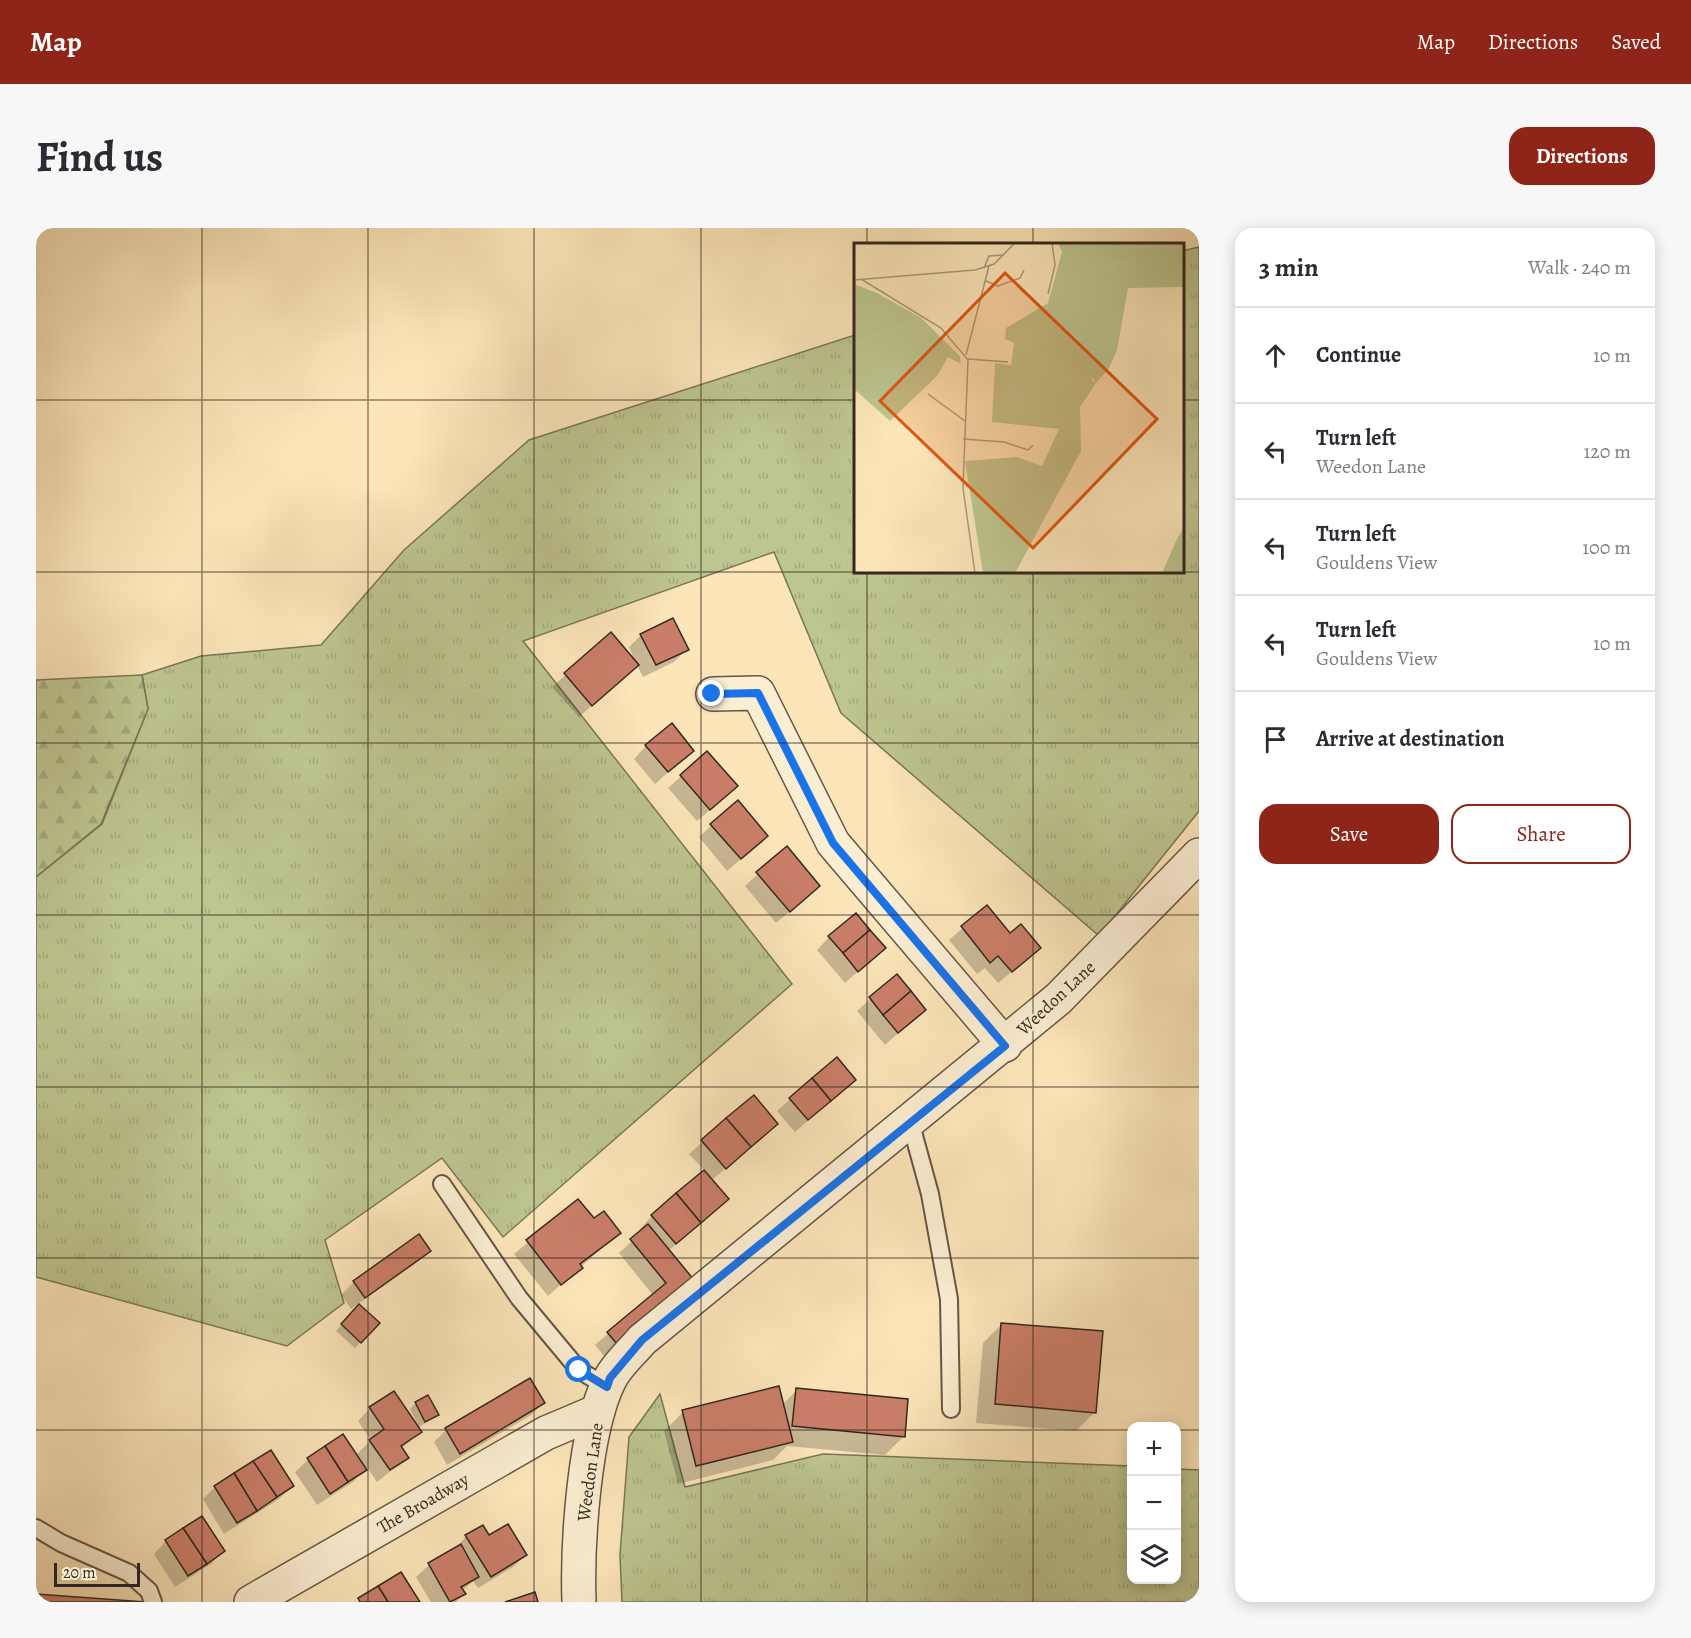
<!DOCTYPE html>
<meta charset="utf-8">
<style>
:root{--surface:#fff;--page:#f7f7f7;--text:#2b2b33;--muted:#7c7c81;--line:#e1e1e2;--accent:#8f2418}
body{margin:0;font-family:Alegreya,serif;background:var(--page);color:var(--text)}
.controls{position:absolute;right:18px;bottom:18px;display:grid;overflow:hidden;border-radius:12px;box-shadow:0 3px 15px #0003}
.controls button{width:54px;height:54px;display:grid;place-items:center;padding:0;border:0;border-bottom:2px solid var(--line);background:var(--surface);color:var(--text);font:30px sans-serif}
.scale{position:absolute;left:18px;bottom:15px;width:86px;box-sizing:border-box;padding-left:6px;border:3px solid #35271f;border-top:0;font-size:16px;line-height:21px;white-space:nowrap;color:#35271f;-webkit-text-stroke:4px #fceed2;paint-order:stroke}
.stop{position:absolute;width:18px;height:18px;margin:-14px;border:4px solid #1a73e8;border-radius:50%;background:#fff}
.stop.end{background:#1a73e8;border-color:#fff;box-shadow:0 2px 6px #0008}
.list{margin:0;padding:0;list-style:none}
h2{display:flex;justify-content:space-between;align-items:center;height:78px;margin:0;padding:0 24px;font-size:26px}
h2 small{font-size:20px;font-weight:400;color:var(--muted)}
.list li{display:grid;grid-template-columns:39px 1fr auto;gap:18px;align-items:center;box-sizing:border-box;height:96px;padding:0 24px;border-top:2px solid var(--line)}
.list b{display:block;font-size:22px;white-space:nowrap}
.list p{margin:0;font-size:20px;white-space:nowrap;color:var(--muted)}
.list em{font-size:20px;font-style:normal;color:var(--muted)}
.actions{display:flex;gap:12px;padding:18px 24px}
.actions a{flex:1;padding:14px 0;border:2px solid var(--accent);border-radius:18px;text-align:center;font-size:21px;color:var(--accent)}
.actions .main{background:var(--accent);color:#fff}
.icon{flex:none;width:33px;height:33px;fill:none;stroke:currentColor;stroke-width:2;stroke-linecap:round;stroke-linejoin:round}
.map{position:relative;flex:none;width:1163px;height:1374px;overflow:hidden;border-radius:18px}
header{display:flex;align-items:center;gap:36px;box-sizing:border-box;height:84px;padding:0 30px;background:var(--accent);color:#fff}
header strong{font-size:28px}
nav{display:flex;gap:33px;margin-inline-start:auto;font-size:21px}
.intro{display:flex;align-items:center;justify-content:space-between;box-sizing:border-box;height:144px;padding:0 36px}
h1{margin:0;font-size:42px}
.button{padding:15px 27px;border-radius:18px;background:var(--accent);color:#fff;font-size:21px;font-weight:700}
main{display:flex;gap:36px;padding:0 36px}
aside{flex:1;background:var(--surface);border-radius:18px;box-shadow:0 3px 15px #0003}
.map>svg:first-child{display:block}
</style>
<header>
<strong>Map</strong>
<nav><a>Map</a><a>Directions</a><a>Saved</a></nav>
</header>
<div class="intro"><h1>Find us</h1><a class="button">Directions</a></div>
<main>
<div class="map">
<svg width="1163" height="1374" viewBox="0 0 1163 1374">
<defs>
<pattern id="grass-tufts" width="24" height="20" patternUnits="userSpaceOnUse" patternTransform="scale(1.5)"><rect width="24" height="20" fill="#bdc590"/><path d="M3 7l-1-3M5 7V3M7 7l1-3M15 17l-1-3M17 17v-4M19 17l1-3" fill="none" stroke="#a3a97c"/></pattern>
<pattern id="forest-firs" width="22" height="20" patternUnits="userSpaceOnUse" patternTransform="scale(1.5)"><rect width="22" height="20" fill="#bdc590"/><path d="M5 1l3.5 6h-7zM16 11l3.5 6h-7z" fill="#a3a97c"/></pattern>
</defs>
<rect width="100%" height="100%" fill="#fbe5b9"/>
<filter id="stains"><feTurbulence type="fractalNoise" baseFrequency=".00333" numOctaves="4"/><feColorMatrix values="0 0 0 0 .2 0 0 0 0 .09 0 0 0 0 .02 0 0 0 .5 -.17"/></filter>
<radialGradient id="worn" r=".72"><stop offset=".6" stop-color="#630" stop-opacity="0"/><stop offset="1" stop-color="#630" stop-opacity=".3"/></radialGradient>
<g fill="url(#grass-tufts)" stroke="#797658" stroke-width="1.5">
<polygon points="1163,19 1163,583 1063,708 805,485 738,324 487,413 756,756 467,1009 406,930 289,1012 308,1075 251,1118 0,1049 0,649 66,596 112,481 106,447 165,428 285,417 368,322 493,212 819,107 819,344 1146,344 1146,23"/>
<polygon points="624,1166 649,1259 787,1226 1095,1238 1096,1352 1140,1352 1141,1241 1163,1242 1163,1374 586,1374 584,1327 593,1209"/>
</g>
<polygon fill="url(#forest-firs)" stroke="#797658" stroke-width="1.5" points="106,447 112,481 65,596 0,649 0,452"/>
<g fill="#0003">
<polygon points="575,406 599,433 593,419 605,407 651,421 638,434 607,449 601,437 543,489 516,459"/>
<polygon points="610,518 656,523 619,556 598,531"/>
<polygon points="671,525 688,570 661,593 632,560"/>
<polygon points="676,597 718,620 691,643 663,609"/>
<polygon points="750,620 770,670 740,695 709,658"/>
<polygon points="951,679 974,707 1003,720 962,755 949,740 941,746 913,712"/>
<polygon points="793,709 848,720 809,755 781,722"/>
<polygon points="860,748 888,782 849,817 821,783"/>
<polygon points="800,831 818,852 759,904 741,883"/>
<polygon points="718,869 740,896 675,953 678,983 632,1023 661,1058 572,1133 559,1117 617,1067 583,1025 606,1004 604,1001 616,988 669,943 653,926"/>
<polygon points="542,973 558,993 583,1005 512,1068 478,1026"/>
<polygon points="393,1023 380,1035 315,1081 305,1067 318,1054"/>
<polygon points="323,1078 342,1095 319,1120 300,1103"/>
<polygon points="966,1096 1059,1184 1040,1203 940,1195 947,1115"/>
<polygon points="761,1162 867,1209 849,1227 751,1218 737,1232 642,1256 628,1203 647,1184 746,1177"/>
<polygon points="380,1175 401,1187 383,1199 374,1181"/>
<polygon points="507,1175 495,1187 411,1237 398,1214 410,1202"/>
<polygon points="334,1180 384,1204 365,1221 371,1230 341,1254 331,1239 317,1254 281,1277 259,1244 272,1232 307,1208 320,1227 335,1212 322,1193"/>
<polygon points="256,1258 243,1271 188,1306 167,1271 179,1259"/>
<polygon points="430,1308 453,1309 489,1327 477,1339 442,1360 437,1353 426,1363 428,1366 420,1374 395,1374 380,1349 393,1337 419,1322"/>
<polygon points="130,1313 187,1323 175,1336 139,1359 118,1326"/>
</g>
<g fill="#ca7e69" stroke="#35271f" stroke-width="1.5">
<polygon points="637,390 653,422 620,437 604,406"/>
<polygon points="575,404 603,437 556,478 528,445"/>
<polygon points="636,495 658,523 632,544 609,517"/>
<polygon points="671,523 702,558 674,582 644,547"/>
<polygon points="702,572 732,608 705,631 674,596"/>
<polygon points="751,618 784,658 754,684 720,644"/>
<polygon points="951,677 974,705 985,696 1005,720 976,744 962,728 954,735 925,698"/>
<polygon points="820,685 834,702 807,725 792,708"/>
<polygon points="834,702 850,720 822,744 807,725"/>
<polygon points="861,746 875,763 847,787 833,769"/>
<polygon points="875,763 890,782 862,805 847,787"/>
<polygon points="801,829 820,852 795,873 776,850"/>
<polygon points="776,850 795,873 772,892 753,870"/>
<polygon points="718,867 742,896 715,919 690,890"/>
<polygon points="690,890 715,919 690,941 665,912"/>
<polygon points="668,942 693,971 665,995 640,965"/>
<polygon points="640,965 665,995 640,1016 615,987"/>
<polygon points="542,971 558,990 568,983 585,1005 544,1036 547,1040 525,1057 490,1012"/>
<polygon points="612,996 663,1058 585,1121 571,1104 630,1055 594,1011"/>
<polygon points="383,1006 395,1023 329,1070 317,1053"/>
<polygon points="323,1076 344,1095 325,1115 305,1096"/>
<polygon points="965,1095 1067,1103 1060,1185 959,1176"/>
<polygon points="494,1150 509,1175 424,1226 409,1200"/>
<polygon points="743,1158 757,1214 660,1238 646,1182"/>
<polygon points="760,1160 872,1171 869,1209 756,1198"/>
<polygon points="358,1163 386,1204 365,1218 373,1230 354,1242 333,1212 348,1201 333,1179"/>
<polygon points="392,1167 403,1187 389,1194 379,1174"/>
<polygon points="307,1206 331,1242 312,1254 289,1218"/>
<polygon points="289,1218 312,1254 294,1266 271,1230"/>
<polygon points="235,1222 258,1258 241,1269 217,1233"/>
<polygon points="217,1233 241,1269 221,1283 198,1245"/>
<polygon points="198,1245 221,1283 201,1295 178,1258"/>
<polygon points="166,1288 189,1323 171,1336 147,1300"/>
<polygon points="472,1296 491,1327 455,1349 429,1307 447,1297 453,1307"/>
<polygon points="147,1300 171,1336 152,1348 129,1312"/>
<polygon points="425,1316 443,1349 425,1359 430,1366 414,1374 392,1335"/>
<polygon points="365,1344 384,1374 352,1374 342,1358"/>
<polygon points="342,1358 352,1374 324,1374 322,1370"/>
<polygon points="499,1364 502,1374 469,1374"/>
<polygon points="0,1366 110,1374 0,1374"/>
</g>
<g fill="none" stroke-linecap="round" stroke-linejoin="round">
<defs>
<g id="service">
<polyline points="874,893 894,966 913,1071 915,1181"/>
<polyline points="406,956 483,1070 543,1142 571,1159"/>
<polyline points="0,1300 25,1315 93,1345 113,1363 117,1374"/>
</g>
<polyline id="minor" points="677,466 722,465 797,615 969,817"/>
<g id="tertiary">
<polyline points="215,1374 510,1205 562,1183"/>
<path d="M 543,1374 C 541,1316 548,1202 574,1151 C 581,1137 596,1124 606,1112 L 1022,771 L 1163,627"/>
</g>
</defs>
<use href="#service" stroke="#665646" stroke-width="20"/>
<use href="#minor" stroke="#665646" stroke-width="36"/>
<use href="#tertiary" stroke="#665646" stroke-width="36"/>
<use href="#service" stroke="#fceed2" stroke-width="16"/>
<use href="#minor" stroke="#fceed2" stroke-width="33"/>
<use href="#tertiary" stroke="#fceed2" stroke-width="33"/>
</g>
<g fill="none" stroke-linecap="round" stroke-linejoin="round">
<polyline stroke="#1a73e8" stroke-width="8" points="543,1142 571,1159 574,1150 606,1112 969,818 797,615 722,465 676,466"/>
</g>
<path fill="none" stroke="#35271f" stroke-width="1.5" stroke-opacity="0.55" d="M 166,0 L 166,1374M 332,0 L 332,1374M 498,0 L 498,1374M 665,0 L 665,1374M 831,0 L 831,16M 997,0 L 997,16M 0,172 L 819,172M 1146,172 L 1163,172M 0,344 L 819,344M 819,344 L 1146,344M 831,344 L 831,1374M 997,344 L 997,1374M 1146,344 L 1163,344M 0,515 L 1163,515M 0,687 L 1163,687M 0,859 L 1163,859M 0,1030 L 1163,1030M 0,1202 L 1096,1202M 1140,1202 L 1163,1202"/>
<g text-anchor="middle" stroke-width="4.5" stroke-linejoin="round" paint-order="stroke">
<g font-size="18" fill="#35271f" stroke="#fceed2">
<text transform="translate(1020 770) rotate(-43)" y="6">Weedon Lane</text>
<text transform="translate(554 1244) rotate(-82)" y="6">Weedon Lane</text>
<text transform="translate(387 1275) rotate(-30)" y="6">The Broadway</text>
</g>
</g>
<g transform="translate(818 15)">
<rect width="330" height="330" fill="#fbe5b9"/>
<path d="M 281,0 L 330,0 L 330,44 L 274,45 L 269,39 L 238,137 L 242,140 L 226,164 L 227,208 L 161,330 L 129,330 L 111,218 L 163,214 L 188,223 L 205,186 L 138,179 L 141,120 L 157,122 L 160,100 L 151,96 L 152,85 L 194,60 L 208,9 L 229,26 L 279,18 ZM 67,75 L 106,113 L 107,121 L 94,114 L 83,133 L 36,178 L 0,146 L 0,101 ZM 330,284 L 330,330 L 308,330 L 323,296 Z" fill="#bdc590"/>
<path d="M 237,39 L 270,39 L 274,45 L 263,107 L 255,125 L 242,140 L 230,120 Z" fill="#bdc590"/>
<path d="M 204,0 L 281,0 L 279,18 L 229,26 L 208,9 Z" fill="#bdc590"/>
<path d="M 0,41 L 23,50 L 67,75 L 0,101 Z" fill="#bdc590"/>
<path fill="none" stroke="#ac997b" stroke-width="1.5" d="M 130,25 L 135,13 L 150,12M 7,36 L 87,85 L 114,117 L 109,245 L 121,330M 0,37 L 121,27 L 140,21 L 161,0M 132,38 L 144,43 L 166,35 L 170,27M 194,51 L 201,22 L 198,0M 112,112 L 135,23M 114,116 L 154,119M 74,151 L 111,178M 109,196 L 150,199 L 174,207 L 179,202"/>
<path fill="#df560d" fill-opacity="0.15" stroke="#df560d" stroke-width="3" d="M 151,30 L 303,176 L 179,305 L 26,158 Z"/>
<rect width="330" height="330" fill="none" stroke="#35271f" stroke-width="3"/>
</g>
<rect width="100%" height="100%" filter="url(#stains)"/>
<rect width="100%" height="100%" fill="url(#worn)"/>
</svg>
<div class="controls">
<button>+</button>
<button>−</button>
<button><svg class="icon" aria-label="layers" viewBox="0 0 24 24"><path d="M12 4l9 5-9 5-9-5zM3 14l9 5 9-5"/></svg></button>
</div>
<div class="scale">20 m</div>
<div class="stop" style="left:543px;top:1142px"></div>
<div class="stop end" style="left:676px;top:466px"></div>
</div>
<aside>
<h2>3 min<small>Walk · 240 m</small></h2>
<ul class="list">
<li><svg class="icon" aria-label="ahead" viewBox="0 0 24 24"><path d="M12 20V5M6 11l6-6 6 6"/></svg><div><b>Continue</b></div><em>10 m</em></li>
<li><svg class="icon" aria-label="left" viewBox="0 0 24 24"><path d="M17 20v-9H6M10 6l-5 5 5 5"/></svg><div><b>Turn left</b><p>Weedon Lane</p></div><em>120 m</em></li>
<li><svg class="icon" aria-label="left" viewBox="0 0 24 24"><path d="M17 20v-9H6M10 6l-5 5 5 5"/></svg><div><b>Turn left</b><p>Gouldens View</p></div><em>100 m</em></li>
<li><svg class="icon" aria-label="left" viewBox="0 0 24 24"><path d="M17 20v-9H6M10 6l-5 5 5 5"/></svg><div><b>Turn left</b><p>Gouldens View</p></div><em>10 m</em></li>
<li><svg class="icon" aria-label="arrive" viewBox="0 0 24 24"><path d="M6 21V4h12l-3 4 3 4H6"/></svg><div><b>Arrive at destination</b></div></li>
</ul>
<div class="actions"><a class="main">Save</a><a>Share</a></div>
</aside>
</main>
